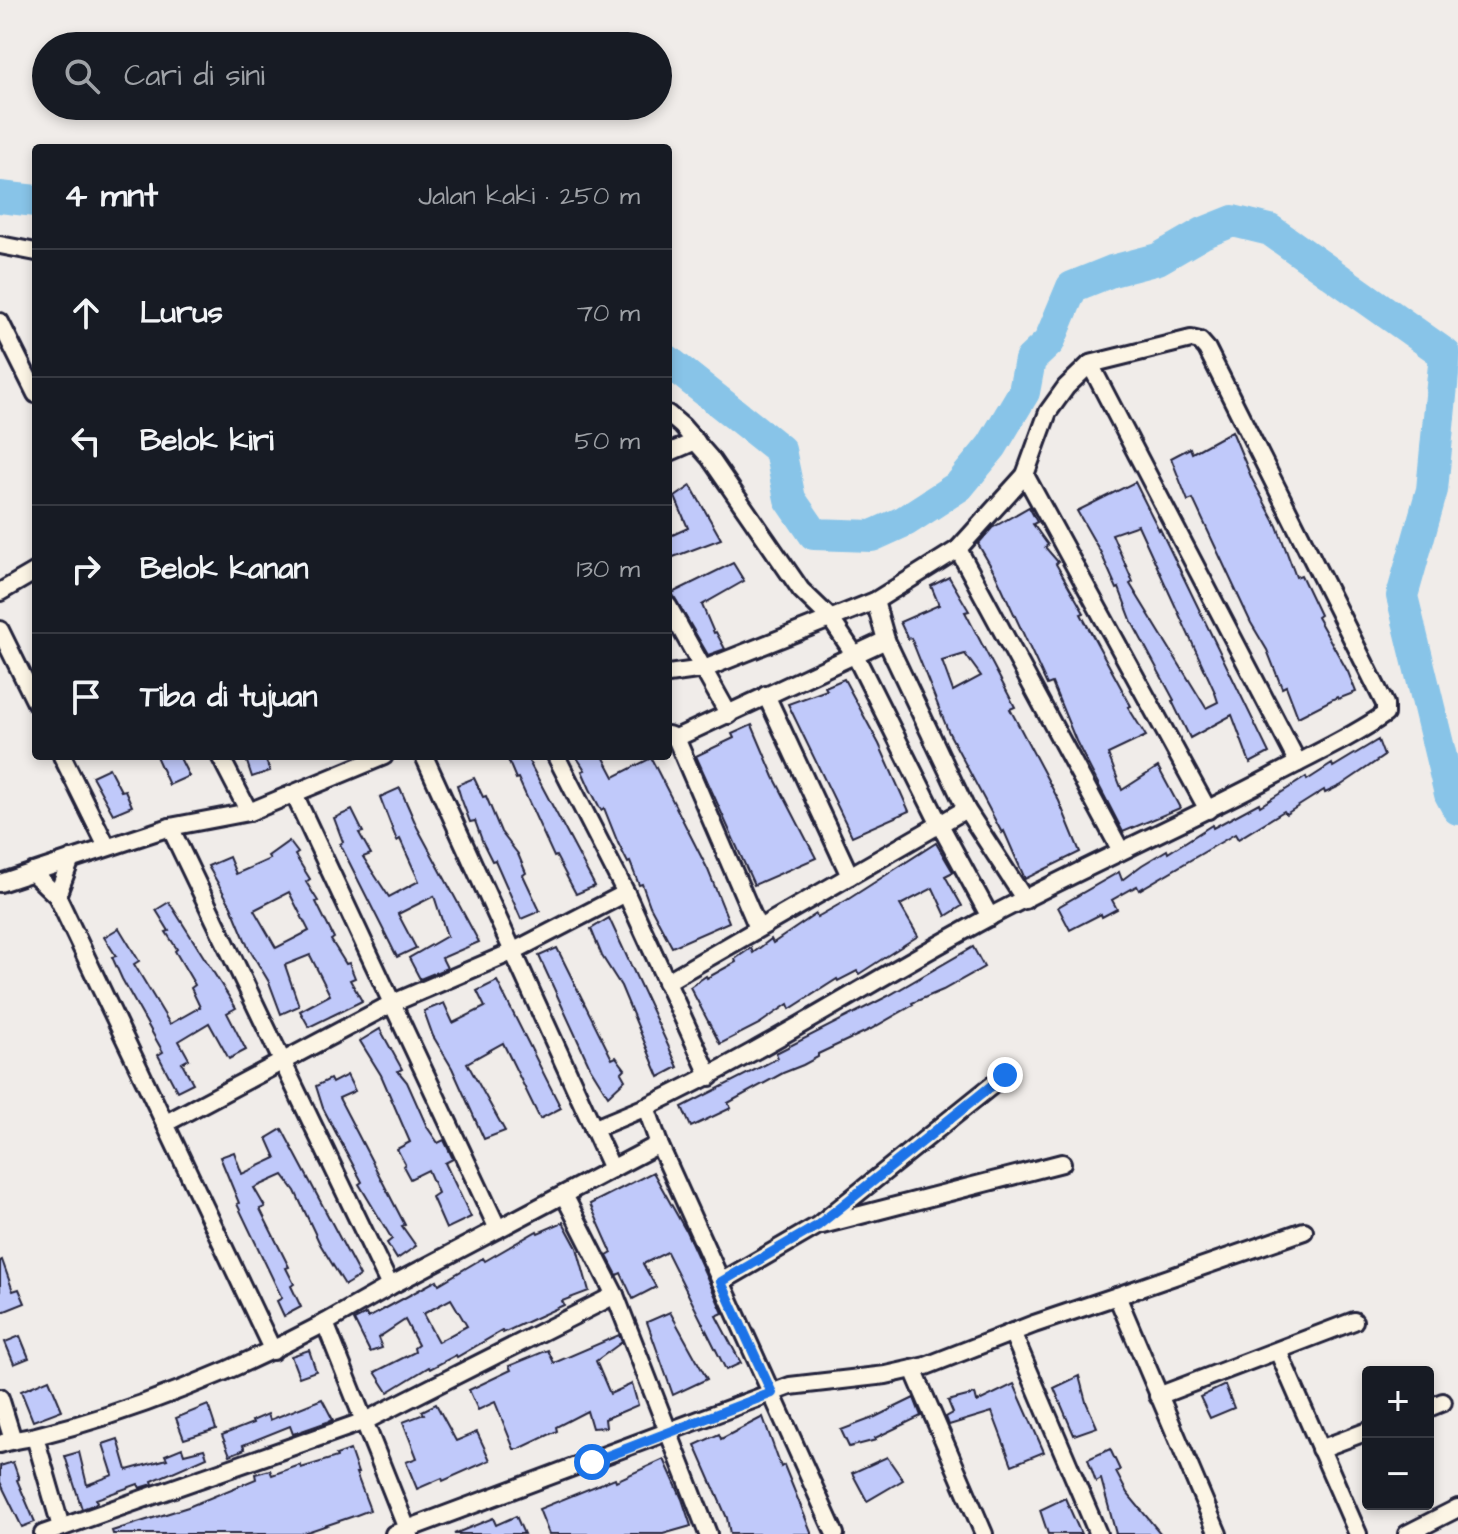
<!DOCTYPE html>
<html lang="id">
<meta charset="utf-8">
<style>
:root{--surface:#171b24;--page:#20242c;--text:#f1f3f6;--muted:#9ea1a6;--line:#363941}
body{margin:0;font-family:"Architects Daughter",sans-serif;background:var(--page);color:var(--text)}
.controls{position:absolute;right:24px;bottom:24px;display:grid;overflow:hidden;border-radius:8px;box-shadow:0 4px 12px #0003}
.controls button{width:72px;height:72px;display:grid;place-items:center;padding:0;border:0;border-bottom:2px solid var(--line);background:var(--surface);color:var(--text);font:40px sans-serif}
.stop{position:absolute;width:24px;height:24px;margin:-18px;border:6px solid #1a73e8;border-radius:50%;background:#fff}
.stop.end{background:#1a73e8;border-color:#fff;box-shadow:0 2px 8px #0008}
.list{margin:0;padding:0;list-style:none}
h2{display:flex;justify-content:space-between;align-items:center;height:104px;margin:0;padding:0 32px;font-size:34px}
h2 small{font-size:26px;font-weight:400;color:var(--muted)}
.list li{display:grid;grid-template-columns:52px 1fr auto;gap:24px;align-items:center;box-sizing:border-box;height:128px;padding:0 32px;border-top:2px solid var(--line)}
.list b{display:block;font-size:30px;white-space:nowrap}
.list em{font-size:26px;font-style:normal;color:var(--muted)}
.icon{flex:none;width:44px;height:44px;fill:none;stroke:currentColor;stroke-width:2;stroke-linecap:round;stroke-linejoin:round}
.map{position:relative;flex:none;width:1458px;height:1534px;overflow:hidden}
.search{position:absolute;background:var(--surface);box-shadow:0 4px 12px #0003;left:32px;top:32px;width:640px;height:88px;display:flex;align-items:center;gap:20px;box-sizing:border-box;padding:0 28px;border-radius:44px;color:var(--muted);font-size:30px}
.panel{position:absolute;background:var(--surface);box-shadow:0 4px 12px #0003;left:32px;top:144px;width:640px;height:616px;border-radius:8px}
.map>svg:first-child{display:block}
</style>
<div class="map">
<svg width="1458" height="1534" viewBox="0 0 1458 1534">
<rect width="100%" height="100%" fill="#f0ece9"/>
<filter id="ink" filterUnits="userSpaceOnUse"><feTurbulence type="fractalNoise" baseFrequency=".0125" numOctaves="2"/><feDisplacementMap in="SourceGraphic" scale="16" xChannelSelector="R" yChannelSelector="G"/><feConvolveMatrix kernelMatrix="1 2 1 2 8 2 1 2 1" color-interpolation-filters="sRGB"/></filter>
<g filter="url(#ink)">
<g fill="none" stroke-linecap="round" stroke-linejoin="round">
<g stroke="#88c4e8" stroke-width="32">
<polyline points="0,197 36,201"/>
<polyline points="668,361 780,450 790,499 814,534 872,536 905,521 959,486 992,446 1024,392 1030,360 1049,342 1072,287 1112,271 1158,259 1203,233 1233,221 1270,230 1445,354 1432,490 1402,596 1450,794 1458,809"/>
</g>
</g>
<g fill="#c0c9fa" stroke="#22223b" stroke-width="2" fill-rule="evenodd">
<polygon points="1232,431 1252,479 1277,526 1296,577 1301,575 1320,615 1317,617 1348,672 1356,692 1338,699 1337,697 1298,717 1286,686 1282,688 1267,650 1251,623 1193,499 1188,501 1171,458 1190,448 1192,453"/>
<path d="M 1135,482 L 1159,530 L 1160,529 L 1269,753 L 1250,763 L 1232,715 L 1190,738 L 1172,701 L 1174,700 L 1132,622 L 1119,588 L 1117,589 L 1101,553 L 1077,511 ZM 1138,525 L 1214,690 L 1218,702 L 1206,708 L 1130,584 L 1133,582 L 1112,534 Z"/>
<polygon points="691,486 721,539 668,559 668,537 688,528 675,497"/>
<polygon points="1029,507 1037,522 1033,524 1048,545 1045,547 1058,562 1056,564 1084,613 1081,614 1131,706 1128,707 1146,736 1108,754 1122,790 1158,767 1180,808 1123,832 1076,741 1052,683 1047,685 996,575 978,544 992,528"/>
<polygon points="733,563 744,581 702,605 714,633 716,632 725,649 708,655 672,593"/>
<path d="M 949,577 L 969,611 L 965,612 L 1015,707 L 1010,709 L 1059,801 L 1080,852 L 1025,879 L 1004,831 L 1002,833 L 949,733 L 911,638 L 908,639 L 900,622 L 939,605 L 931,586 ZM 965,654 L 981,676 L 953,691 L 942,661 Z"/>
<polygon points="844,679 879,744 909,811 852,836 788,704 827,690 825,687"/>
<polygon points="752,725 774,777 816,858 754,885 696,756 734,738 732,734"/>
<polygon points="1378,740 1384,756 1340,786 1325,793 1324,790 1286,814 1284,811 1238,839 1235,834 1139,890 1137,886 1112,900 1117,909 1102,917 1101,914 1070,930 1058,907 1119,872 1122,880 1142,865 1167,850 1168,853 1212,825 1213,828 1259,803 1260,806 1306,777 1307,780 1332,764 1333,767"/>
<polygon points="156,756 179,756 189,776 169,785"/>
<polygon points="245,756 264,756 270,771 252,777"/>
<polygon points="516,756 526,756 595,886 576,894 556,856 554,857 518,778 516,779 508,760"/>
<polygon points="576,756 603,756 614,777 651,758 708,870 729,922 672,947 650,906 642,884 639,885 630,862 628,863 618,843 604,808 601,810 590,789 582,771 585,770"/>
<polygon points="109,768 121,791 125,790 132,806 113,814 92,776"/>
<polygon points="474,778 483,797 486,796 501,832 518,854 526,873 523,875 540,911 521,919 495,860 492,861 483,843 475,821 470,822 461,798 457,785"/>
<polygon points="400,788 417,827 479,942 442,958 447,968 420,979 409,958 447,936 434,896 398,914 416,948 397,957 340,844 343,842 334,818 352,810 363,832 359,833 371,854 363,857 389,897 419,881 400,839 397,841 380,797"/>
<path d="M 289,841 L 298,853 L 295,855 L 310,879 L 306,882 L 318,901 L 316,902 L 334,938 L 331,940 L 346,964 L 349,963 L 355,978 L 350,980 L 362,1001 L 309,1027 L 300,1011 L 330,995 L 310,955 L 285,965 L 299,1006 L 281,1014 L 269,982 L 248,947 L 231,906 L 208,866 L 229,857 L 236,874 L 270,859 L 268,856 ZM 289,892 L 309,931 L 276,948 L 254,910 Z"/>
<polygon points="936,843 953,872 945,876 962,906 946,916 933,888 900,905 918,936 859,974 857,971 838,981 837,979 790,1009 788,1004 759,1024 720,1044 690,987 706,976 707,978 736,962 735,959 751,948 753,953 771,939 773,943 816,914 817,917 847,900"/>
<polygon points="169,902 236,1008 227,1013 246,1050 229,1059 209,1023 179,1041 189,1059 182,1063 193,1083 177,1091 158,1055 163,1052 122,979 112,957 116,956 104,937 119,928 139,961 134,964 170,1024 200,1007 191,988 195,985 175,951 177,949 166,932 169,931 156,910"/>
<polygon points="609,918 678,1067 659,1077 621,986 602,956 591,929"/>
<polygon points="973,947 984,967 943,990 912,1003 913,1005 871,1029 818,1054 818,1057 803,1065 783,1073 728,1103 731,1108 691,1127 682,1107 778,1058 776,1053 888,996"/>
<polygon points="557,948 612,1059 616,1057 625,1069 621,1073 625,1080 608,1096 590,1067 539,956"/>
<polygon points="497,981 561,1108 540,1119 503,1043 467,1063 505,1131 484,1139 452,1068 433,1036 424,1011 444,1003 453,1023 485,1007 477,991"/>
<polygon points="380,1029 402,1069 398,1071 407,1082 427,1127 438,1143 444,1140 453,1159 445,1163 471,1217 446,1229 432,1197 438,1193 428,1170 410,1179 403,1166 405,1164 397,1149 410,1142 381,1075 360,1041"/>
<polygon points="347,1075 355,1091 339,1098 405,1225 402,1226 416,1246 397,1259 387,1243 392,1239 359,1184 362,1182 323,1108 316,1086 330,1079 332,1083"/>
<polygon points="282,1129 360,1276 345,1285 320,1244 295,1191 283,1175 254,1188 265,1207 260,1209 289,1267 286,1268 294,1284 291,1286 301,1307 284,1316 277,1301 282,1298 237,1204 239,1203 220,1157 234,1152 242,1174 276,1158 267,1138"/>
<polygon points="653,1172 686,1231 723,1313 716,1316 741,1363 726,1370 667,1252 643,1264 656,1287 633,1299 621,1273 617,1275 607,1256 612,1253 590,1204"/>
<path d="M 563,1222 L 577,1248 L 589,1291 L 562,1301 L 564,1305 L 531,1320 L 503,1333 L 502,1331 L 457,1357 L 456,1355 L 430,1369 L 429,1367 L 388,1392 L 375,1372 L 415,1352 L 414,1348 L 418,1345 L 405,1320 L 378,1338 L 382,1348 L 370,1352 L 354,1320 L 366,1314 L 368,1318 L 437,1280 L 439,1284 L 483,1258 L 485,1261 L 537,1231 L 538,1233 ZM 451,1299 L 467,1326 L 438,1342 L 423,1314 Z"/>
<polygon points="2,1260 13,1291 19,1289 25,1303 0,1313 0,1261"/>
<polygon points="670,1312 707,1379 673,1395 647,1322"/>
<polygon points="619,1335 622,1342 596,1361 610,1394 632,1384 638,1405 605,1419 606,1427 592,1428 587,1411 556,1427 557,1431 519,1449 514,1449 495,1402 478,1410 469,1390 511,1370 509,1366 548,1350 554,1363"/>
<polygon points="20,1336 29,1358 14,1364 5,1342"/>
<polygon points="309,1350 316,1371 299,1377 291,1356"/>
<polygon points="1079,1376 1086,1402 1097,1427 1074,1435 1054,1388"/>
<polygon points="49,1379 62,1410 33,1421 21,1391"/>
<polygon points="1014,1384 1044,1452 1012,1465 992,1412 949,1425 946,1417 953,1413 948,1401 975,1394 977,1402"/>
<polygon points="1225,1385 1234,1408 1210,1418 1200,1397"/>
<polygon points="914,1398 921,1416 875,1438 876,1440 849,1447 841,1430 873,1418"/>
<polygon points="322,1399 333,1420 293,1434 290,1426 243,1445 245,1449 230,1455 222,1435 253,1423 252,1421 268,1414 270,1420"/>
<polygon points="436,1404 456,1441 477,1432 490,1460 443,1481 442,1478 417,1489 406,1462 417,1458 403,1422 424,1414 422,1411"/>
<polygon points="208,1405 216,1429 184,1439 176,1418"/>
<polygon points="763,1417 781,1467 784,1465 812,1534 730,1534 727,1518 695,1445 719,1434 721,1439"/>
<polygon points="118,1439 127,1470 167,1459 165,1455 182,1448 184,1454 204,1449 207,1457 152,1481 153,1484 140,1488 138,1484 96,1499 97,1502 93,1505 82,1509 65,1456 79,1452 87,1485 113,1475 103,1444"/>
<polygon points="1110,1449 1120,1470 1116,1472 1127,1493 1161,1534 1116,1534 1101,1479 1096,1482 1088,1459"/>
<polygon points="350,1450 358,1473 356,1473 370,1510 354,1516 301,1534 113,1534 112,1531 188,1507 256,1479 255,1474 270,1470 272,1475 300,1465 301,1468 337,1457 336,1455"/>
<polygon points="887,1457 903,1480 867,1501 852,1473"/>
<polygon points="664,1459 682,1499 691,1526 663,1534 549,1534 539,1509 615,1478 616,1481"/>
<polygon points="13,1462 19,1479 17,1480 35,1522 22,1527 0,1482 0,1466"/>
<polygon points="1065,1498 1081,1534 1048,1534 1040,1510"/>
<polygon points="516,1516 524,1534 454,1534 493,1518 496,1525"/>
</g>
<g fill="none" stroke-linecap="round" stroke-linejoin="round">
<defs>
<g id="street">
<polyline points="0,245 36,252"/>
<polyline points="0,322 36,394"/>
<polyline points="1090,364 1298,763"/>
<polyline points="668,414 682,426 710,458 801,590 830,618 855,655 939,823 990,917"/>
<polyline points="668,453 696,441"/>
<polyline points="1025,475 1208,810"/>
<polyline points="958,549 1121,851"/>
<polyline points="0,592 36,571"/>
<polyline points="875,601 886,640 966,809 1025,900"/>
<polyline points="668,606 729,715"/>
<polyline points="0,630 36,703"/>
<polyline points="766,695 850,876"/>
<polyline points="668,735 676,738 758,928"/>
<polyline points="676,738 886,640"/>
<polyline points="62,756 107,847"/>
<polyline points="220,756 249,812"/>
<polyline points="424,756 612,1169"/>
<polyline points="556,756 626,893 710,1077"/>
<polyline points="294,794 498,1229"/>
<polyline points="170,827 390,1286"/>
<polyline points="32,872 57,896 273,1351"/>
<polyline points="0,883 170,827 249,812 384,756"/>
<polyline points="57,896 71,859"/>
<polyline points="666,982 966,809"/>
<polyline points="166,1123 393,1003 512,952 626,893"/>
<polyline points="593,1129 646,1107"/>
<path d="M 659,1144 L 646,1107 C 765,1051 875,978 991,916 C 1084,867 1180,825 1273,776 C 1310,756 1351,738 1385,714 L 1385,704 L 1207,349 L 1200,341 L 1191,339 L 1090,364 L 1066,387 L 1048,412 L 1025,475 L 958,549 L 875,601 L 704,669 L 668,674"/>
<polyline points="564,1195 615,1295 708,1534"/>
<polyline points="822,1225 1062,1163"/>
<polyline points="721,1282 817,1226 1005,1075"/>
<polyline points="1117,1296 1304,1231"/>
<polyline points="1012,1332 1098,1534"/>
<polyline points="1278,1351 1358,1534"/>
<polyline points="913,1369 984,1534"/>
<polyline points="1158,1396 1354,1321"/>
<polyline points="0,1398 13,1440"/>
<polyline points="1428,1408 1443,1402"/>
<polyline points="35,1437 61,1527"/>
<path d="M 0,1444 C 12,1440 24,1439 36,1436 C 133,1412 237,1370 325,1323"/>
<polyline points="1320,1449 1368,1431"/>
<polyline points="43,1534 365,1421 615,1295"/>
<polyline points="394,1534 790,1386 886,1375 926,1366 1034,1324 1117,1296 1218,1534"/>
<polyline points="409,1534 325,1323 390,1286 659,1144 835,1534"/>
<polyline points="1407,1534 1458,1508"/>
</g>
</defs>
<use href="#street" stroke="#22223b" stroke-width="22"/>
<use href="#street" stroke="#fcf5e5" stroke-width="16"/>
</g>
</g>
<g fill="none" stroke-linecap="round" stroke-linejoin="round" filter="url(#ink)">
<polyline stroke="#1a73e8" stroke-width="10" points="592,1462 772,1393 721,1282 817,1226 1005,1075"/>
</g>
</svg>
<div class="controls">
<button>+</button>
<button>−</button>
</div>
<div class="stop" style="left:592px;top:1462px"></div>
<div class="stop end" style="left:1005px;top:1075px"></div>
<div class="search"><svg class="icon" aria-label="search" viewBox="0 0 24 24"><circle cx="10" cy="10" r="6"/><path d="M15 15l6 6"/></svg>Cari di sini</div>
<section class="panel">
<h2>4 mnt<small>Jalan kaki · 250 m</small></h2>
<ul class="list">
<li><svg class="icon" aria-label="ahead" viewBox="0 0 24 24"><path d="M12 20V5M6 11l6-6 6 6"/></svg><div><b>Lurus</b></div><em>70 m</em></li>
<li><svg class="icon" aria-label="left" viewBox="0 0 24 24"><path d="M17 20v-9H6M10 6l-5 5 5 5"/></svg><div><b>Belok kiri</b></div><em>50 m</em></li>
<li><svg class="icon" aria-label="right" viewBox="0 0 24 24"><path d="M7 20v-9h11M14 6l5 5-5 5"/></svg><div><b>Belok kanan</b></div><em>130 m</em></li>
<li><svg class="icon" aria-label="arrive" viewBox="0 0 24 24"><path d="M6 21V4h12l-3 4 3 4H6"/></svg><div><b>Tiba di tujuan</b></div></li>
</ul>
</section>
</div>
